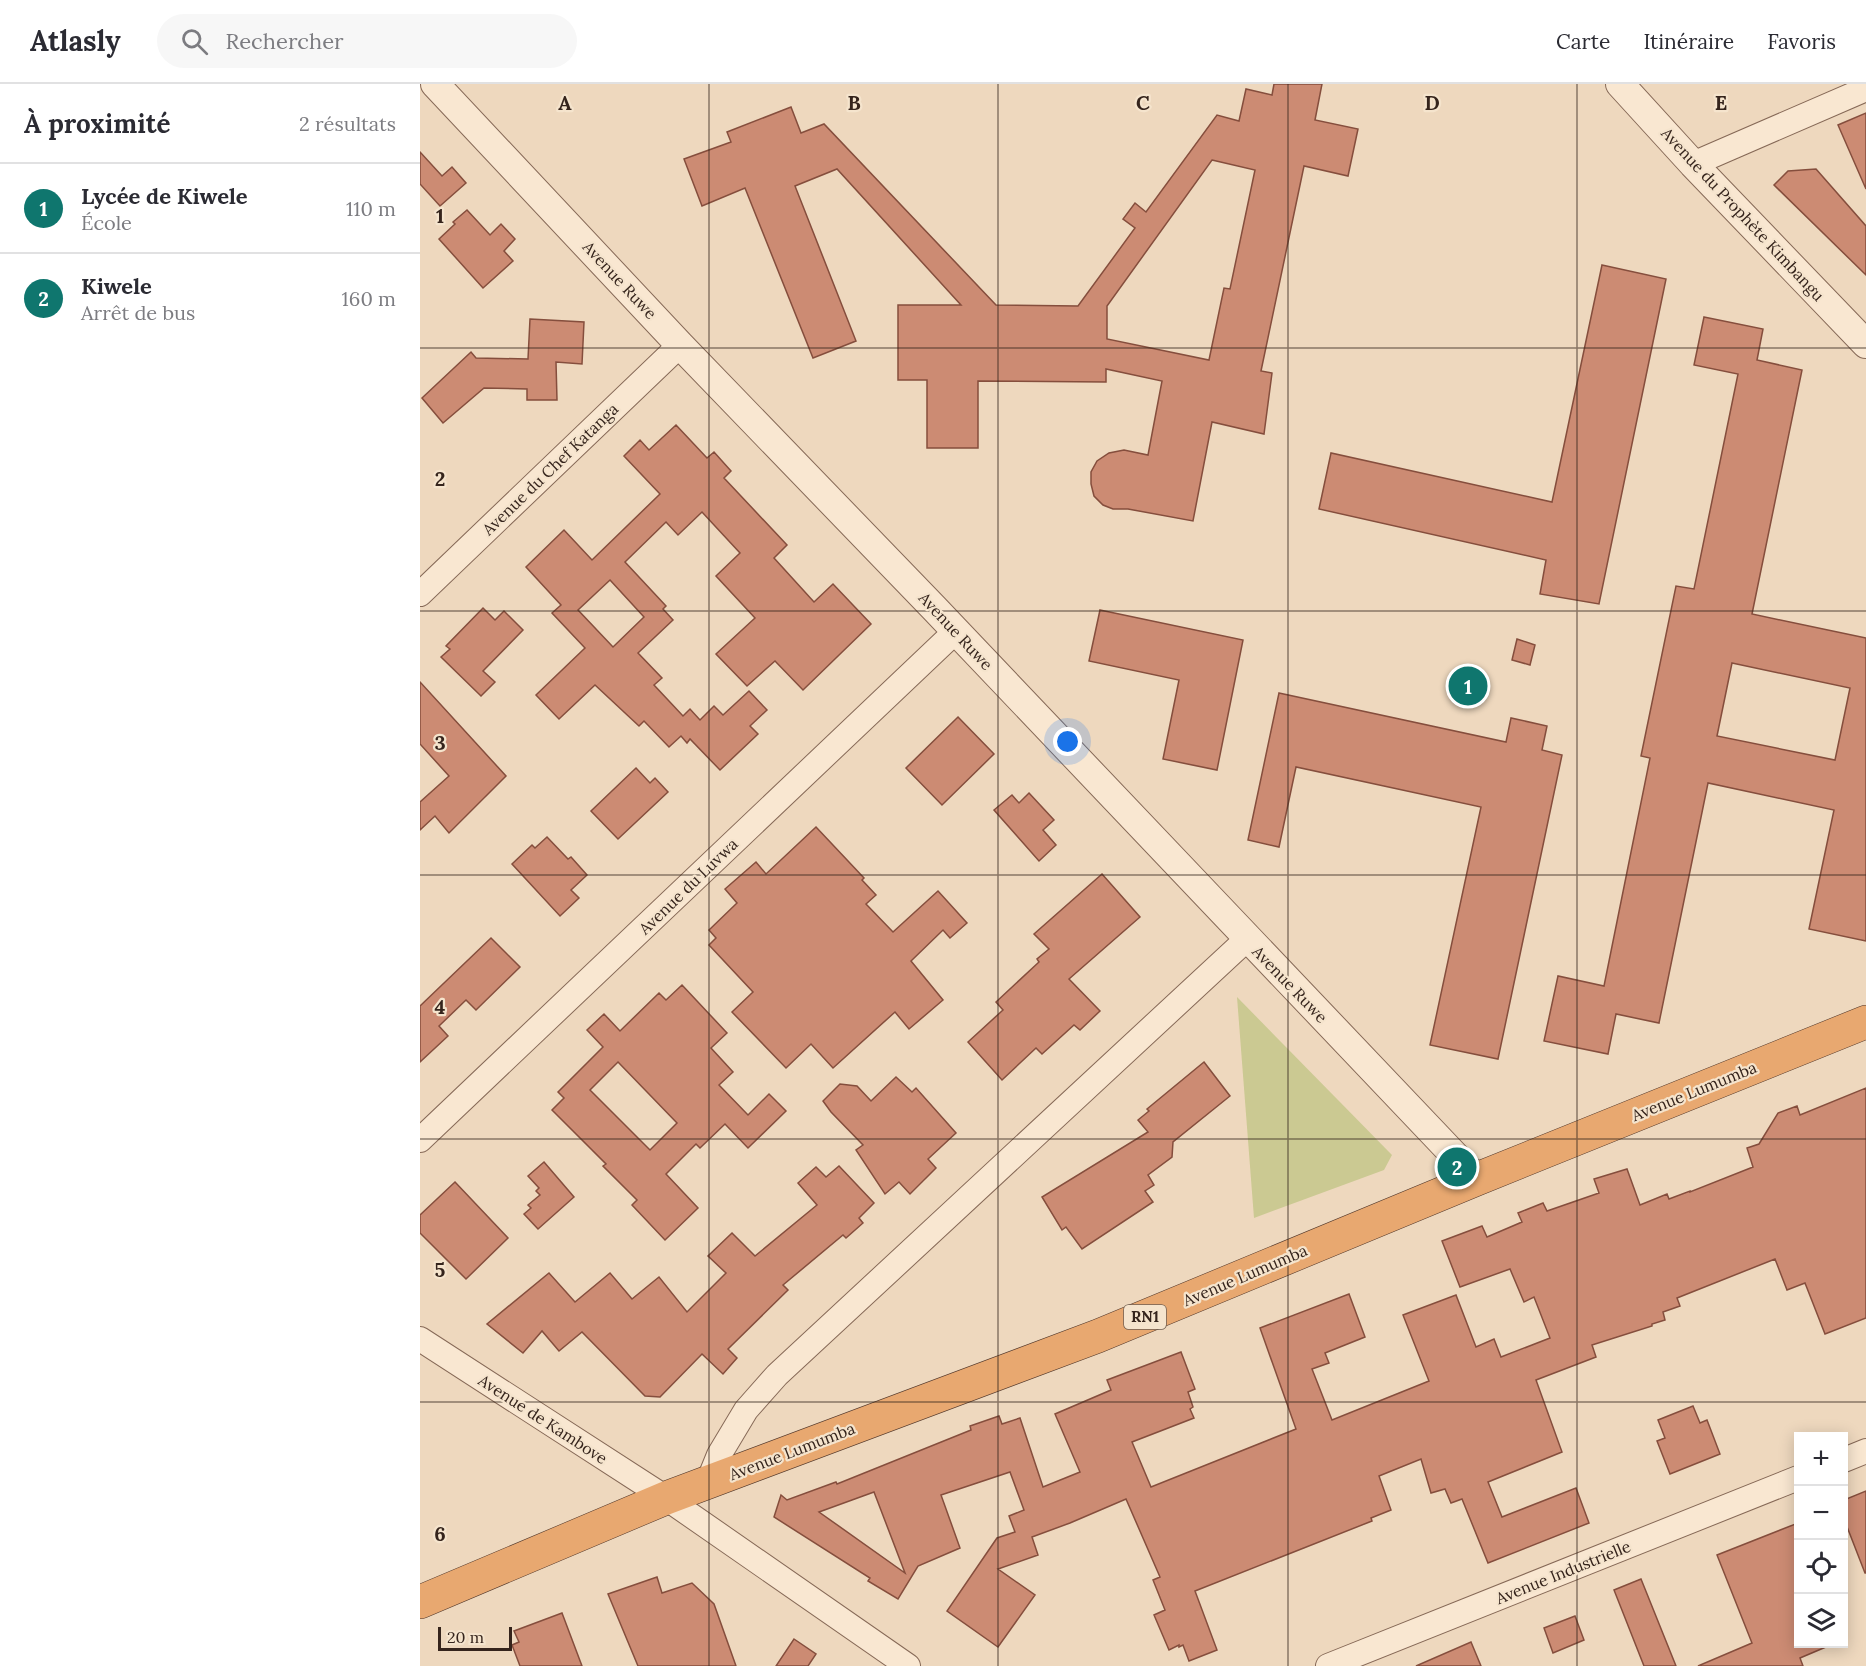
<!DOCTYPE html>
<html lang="fr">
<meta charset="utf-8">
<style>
:root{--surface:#fff;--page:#f7f7f7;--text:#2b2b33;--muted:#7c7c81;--line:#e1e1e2;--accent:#0f766e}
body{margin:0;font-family:Lora,serif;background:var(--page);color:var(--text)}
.controls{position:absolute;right:18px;bottom:18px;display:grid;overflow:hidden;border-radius:0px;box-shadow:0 3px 15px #0003}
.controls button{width:54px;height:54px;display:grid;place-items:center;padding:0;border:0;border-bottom:2px solid var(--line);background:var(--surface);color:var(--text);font:30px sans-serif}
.scale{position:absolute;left:18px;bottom:15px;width:74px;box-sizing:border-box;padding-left:6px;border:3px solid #35241c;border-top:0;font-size:16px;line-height:21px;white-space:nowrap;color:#35241c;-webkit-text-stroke:4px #f5e4cd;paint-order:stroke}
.you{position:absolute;left:648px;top:658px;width:21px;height:21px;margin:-15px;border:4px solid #fff;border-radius:50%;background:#1a73e8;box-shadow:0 0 0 9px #1a73e833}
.badge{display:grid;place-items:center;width:39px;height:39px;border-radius:50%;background:var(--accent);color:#fff;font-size:20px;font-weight:700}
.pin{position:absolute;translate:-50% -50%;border:3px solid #fff;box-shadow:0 2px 6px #0006}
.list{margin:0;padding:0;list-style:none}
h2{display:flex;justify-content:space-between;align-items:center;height:78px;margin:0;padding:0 24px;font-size:26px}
h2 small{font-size:20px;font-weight:400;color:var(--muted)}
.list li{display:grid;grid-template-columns:39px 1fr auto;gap:18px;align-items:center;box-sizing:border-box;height:90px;padding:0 24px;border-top:2px solid var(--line)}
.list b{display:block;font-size:22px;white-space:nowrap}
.list p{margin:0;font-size:20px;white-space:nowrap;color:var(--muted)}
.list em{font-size:20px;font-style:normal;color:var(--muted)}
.icon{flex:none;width:33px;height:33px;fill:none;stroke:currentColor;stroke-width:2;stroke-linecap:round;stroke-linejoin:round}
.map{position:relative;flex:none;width:1446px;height:1582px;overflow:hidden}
header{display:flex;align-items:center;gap:36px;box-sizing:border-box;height:84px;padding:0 30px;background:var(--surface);border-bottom:2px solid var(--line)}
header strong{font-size:28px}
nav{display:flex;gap:33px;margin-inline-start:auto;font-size:21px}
.search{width:420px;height:54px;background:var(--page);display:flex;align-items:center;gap:15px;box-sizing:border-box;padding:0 21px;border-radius:33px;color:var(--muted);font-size:22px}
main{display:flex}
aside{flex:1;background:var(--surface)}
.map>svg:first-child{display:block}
</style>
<header>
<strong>Atlasly</strong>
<div class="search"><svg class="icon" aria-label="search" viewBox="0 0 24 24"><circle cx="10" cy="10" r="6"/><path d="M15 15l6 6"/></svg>Rechercher</div>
<nav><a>Carte</a><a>Itinéraire</a><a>Favoris</a></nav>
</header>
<main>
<aside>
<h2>À proximité<small>2 résultats</small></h2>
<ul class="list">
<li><span class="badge">1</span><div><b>Lycée de Kiwele</b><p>École</p></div><em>110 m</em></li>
<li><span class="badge">2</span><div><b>Kiwele</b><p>Arrêt de bus</p></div><em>160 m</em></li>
</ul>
</aside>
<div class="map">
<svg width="1446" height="1582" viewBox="0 0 1446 1582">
<rect width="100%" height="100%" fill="#eed8be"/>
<polygon fill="#cbc992" points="817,913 972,1071 964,1086 834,1134"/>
<g fill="#cc8b73" stroke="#854e3d" stroke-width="1.5" fill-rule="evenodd">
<path d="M 854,0 L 902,0 L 895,36 L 938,45 L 928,92 L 884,82 L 841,287 L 852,289 L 844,350 L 792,338 L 773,437 L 708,425 L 693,425 L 683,421 L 674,412 L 671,400 L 671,388 L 677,377 L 689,369 L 704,366 L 728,371 L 742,297 L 686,285 L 686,298 L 558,297 L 558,364 L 507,364 L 507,296 L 478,296 L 478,221 L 541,221 L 417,85 L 375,102 L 436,257 L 393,274 L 325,104 L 282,122 L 264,75 L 311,58 L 307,48 L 371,23 L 381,49 L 404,40 L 576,221 L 658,222 L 715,144 L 703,135 L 715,119 L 726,128 L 797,31 L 819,37 L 826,5 L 852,11 ZM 792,76 L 835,86 L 810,205 L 804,204 L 789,276 L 687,255 L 687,222 Z"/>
<polygon points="1446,29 1446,105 1418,41"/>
<polygon points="0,68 22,92 32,83 46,99 20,122 0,100"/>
<polygon points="1396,85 1446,142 1446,191 1354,101 1368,87"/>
<polygon points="47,126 70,151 81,140 95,155 84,167 93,177 63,204 19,155 35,140 33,138"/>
<polygon points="1182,181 1246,195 1179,520 1120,510 1126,476 899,425 911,369 1132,418"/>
<path d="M 1284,233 L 1343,245 L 1337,276 L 1382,286 L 1332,530 L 1446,554 L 1446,857 L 1389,845 L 1414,726 L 1288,699 L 1239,939 L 1196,930 L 1188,970 L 1124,957 L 1138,892 L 1184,902 L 1230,674 L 1221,672 L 1256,502 L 1274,505 L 1318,290 L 1274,281 ZM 1312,579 L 1430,604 L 1415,676 L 1297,652 Z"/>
<polygon points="110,235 164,238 162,280 136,278 137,316 107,316 107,305 64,304 23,339 2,314 51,268 56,274 108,275"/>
<path d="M 256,341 L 287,374 L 294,368 L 311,387 L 304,394 L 367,461 L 354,474 L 394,518 L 413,500 L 451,540 L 383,606 L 355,577 L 327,602 L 296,570 L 335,534 L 296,492 L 320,469 L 282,428 L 258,451 L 246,438 L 205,478 L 246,522 L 243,525 L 253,536 L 218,569 L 242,594 L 234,601 L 263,632 L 270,625 L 280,636 L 294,622 L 303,631 L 329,607 L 347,626 L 330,642 L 338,650 L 300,686 L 270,655 L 267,659 L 261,652 L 249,663 L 224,637 L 219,642 L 175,601 L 139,635 L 116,611 L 165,564 L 132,529 L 141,521 L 106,483 L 144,446 L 172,476 L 240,410 L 204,372 L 220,356 L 229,366 ZM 190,496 L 224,533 L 193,563 L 158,526 Z"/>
<polygon points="63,524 75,536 84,527 103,546 63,587 75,598 61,612 21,573 30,565 26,562"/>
<polygon points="680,526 823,556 797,686 743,675 759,596 669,577"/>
<polygon points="1097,555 1115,561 1110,581 1092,576"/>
<polygon points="0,598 86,692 29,749 15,732 0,746 0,718 29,692 0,660"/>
<polygon points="859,609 1086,658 1091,634 1127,642 1122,666 1142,671 1078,975 1010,961 1061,723 876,683 859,763 828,756"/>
<polygon points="538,633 574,670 522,721 486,684"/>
<polygon points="216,684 230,699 235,694 248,708 198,755 171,727"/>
<polygon points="609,709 634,736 623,746 636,761 619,777 574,726 592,711 599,719"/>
<polygon points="396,743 444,794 442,796 456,811 446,820 473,848 518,807 547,839 530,854 523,846 491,877 523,916 489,945 475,928 413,984 391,960 366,984 312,928 333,908 289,861 296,854 289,846 317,819 305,805 336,778 346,790"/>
<polygon points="127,753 148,775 151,773 167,791 151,806 159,814 140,832 92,780 112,761 115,764"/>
<polygon points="682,790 720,833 649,895 680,927 660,946 654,941 622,970 616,964 582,996 548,958 583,926 576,918 619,878 617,875 629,865 614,850"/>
<polygon points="71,854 100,883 56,926 46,916 19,942 28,952 0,978 0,922"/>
<path d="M 262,901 L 307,949 L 291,964 L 313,988 L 299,1001 L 328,1031 L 349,1010 L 366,1027 L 328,1064 L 305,1040 L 280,1064 L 276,1060 L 246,1090 L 278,1124 L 245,1156 L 212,1121 L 217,1116 L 183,1082 L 186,1080 L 132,1026 L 144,1014 L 138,1008 L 183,963 L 167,946 L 184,930 L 200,947 L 239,909 L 246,916 ZM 198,978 L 257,1039 L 230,1066 L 170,1006 Z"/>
<polygon points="784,978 810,1012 753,1058 752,1073 728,1091 734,1101 725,1107 733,1118 662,1165 646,1143 642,1146 622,1113 728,1048 718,1036 729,1027 727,1025"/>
<polygon points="476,993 492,1008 496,1004 536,1049 508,1075 516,1084 490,1110 479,1098 465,1110 436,1066 443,1061 411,1028 403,1017 420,1000 437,1002 451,1017"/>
<path d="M 1446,1004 L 1446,1234 L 1405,1250 L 1385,1199 L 1367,1206 L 1355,1175 L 1257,1214 L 1260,1222 L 1243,1228 L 1245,1236 L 1232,1240 L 1232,1242 L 1172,1261 L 1176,1273 L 1116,1296 L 1142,1368 L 1068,1398 L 1082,1433 L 1156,1404 L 1169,1439 L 1068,1479 L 1042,1415 L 1031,1419 L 1025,1405 L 1011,1409 L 1001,1375 L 959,1392 L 971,1426 L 951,1434 L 952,1437 L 775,1507 L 797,1566 L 769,1577 L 763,1561 L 759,1563 L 759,1561 L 749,1566 L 734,1531 L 745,1526 L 733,1496 L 740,1493 L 706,1415 L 650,1439 L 612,1453 L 618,1471 L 578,1485 L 615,1511 L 578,1563 L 527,1527 L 577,1454 L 595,1448 L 589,1432 L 604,1426 L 590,1388 L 521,1411 L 540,1464 L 498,1482 L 478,1515 L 448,1497 L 450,1494 L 354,1433 L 361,1411 L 367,1416 L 416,1398 L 417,1400 L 551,1346 L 550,1342 L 579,1332 L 582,1340 L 600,1334 L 623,1403 L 660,1388 L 635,1330 L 691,1306 L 687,1296 L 761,1268 L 775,1305 L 768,1308 L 773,1323 L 770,1325 L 774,1334 L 712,1358 L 731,1403 L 876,1345 L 840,1244 L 929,1210 L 945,1253 L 905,1269 L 909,1279 L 892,1285 L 912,1336 L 1009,1297 L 983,1231 L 1036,1211 L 1056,1263 L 1074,1255 L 1081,1273 L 1130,1254 L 1114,1213 L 1104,1218 L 1090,1185 L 1040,1203 L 1022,1157 L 1062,1142 L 1067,1153 L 1102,1138 L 1098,1129 L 1123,1119 L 1127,1127 L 1179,1109 L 1174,1095 L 1207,1085 L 1220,1121 L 1247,1110 L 1249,1115 L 1270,1107 L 1270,1108 L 1333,1083 L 1327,1064 L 1339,1060 L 1358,1029 L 1377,1022 L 1380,1031 ZM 454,1408 L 485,1489 L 399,1428 Z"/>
<polygon points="124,1078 154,1113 118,1145 104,1130 111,1124 108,1121 120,1111 116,1107 119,1104 108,1092"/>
<polygon points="419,1082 454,1119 439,1134 443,1139 426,1154 423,1151 363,1201 368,1206 308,1265 317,1274 303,1290 282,1270 240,1313 225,1312 162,1248 139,1267 122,1247 103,1269 67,1240 129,1189 155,1218 190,1189 212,1215 239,1193 267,1228 306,1189 288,1172 312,1149 335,1172 397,1121 378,1099 396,1083 406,1093"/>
<polygon points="35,1098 88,1154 46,1195 0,1149 0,1131"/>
<polygon points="1273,1322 1280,1339 1287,1336 1300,1370 1250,1390 1237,1357 1245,1354 1238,1336"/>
<polygon points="1446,1407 1446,1489 1445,1489 1424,1435 1424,1416"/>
<polygon points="1378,1439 1378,1560 1413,1560 1380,1574 1383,1582 1278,1582 1332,1559 1297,1471"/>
<polygon points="237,1493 242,1509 272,1499 294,1520 316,1582 218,1582 188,1510"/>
<polygon points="1221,1495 1256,1582 1224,1582 1194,1506"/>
<polygon points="142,1529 162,1582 100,1582 92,1561 99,1558 94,1547"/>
<polygon points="1155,1532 1164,1556 1133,1569 1124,1544"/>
<polygon points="374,1555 396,1570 388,1582 356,1582"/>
<polygon points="1051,1558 1061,1582 996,1582"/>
</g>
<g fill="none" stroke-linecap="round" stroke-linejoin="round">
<defs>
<g id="minor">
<polyline points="1273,80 1446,5"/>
<polyline points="0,510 260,261"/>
<polyline points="0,1056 536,547"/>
<polyline points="0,1255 246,1414 488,1582"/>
<polyline points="1424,1376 1446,1367"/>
<polyline points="288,1398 299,1371 326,1326 357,1291 827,855"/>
<polyline points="908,1582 1378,1394"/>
</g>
<g id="tertiary">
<polyline points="15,0 260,261 514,524 1057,1095"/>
<polyline points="1200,0 1273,80 1446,260"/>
</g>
<polyline id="trunk" points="0,1518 246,1414 678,1252 1057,1095 1446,938"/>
</defs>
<use href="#minor" stroke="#866957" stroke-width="26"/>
<use href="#tertiary" stroke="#866957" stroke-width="30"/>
<use href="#trunk" stroke="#53382b" stroke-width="34"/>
<use href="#minor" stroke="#f9e7d1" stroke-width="24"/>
<use href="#tertiary" stroke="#f9e7d1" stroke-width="28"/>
<use href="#trunk" stroke="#e8a870" stroke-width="33"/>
</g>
<path fill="none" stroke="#35241c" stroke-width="1.5" stroke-opacity="0.55" d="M 289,0 L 289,1582M 578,0 L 578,1582M 868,0 L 868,1582M 1157,0 L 1157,1582M 0,264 L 1446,264M 0,527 L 1446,527M 0,791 L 1446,791M 0,1055 L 1446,1055M 0,1318 L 1446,1318"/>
<g text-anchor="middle" stroke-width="4.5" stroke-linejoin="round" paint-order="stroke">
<rect fill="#f5e4cd" stroke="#6f5e51" stroke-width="1.5" x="704" y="1221" width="42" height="24" rx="4.5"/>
<g font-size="15" font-weight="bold" fill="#35241c">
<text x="725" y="1238">RN1</text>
</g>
<g font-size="16" fill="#35241c" stroke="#f5e4cd">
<text transform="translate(1323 130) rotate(47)" y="6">Avenue du Prophète Kimbangu</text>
<text transform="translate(200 196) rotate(47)" y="6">Avenue Ruwe</text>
<text transform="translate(130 385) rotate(-44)" y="6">Avenue du Chef Katanga</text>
<text transform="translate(536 547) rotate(47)" y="6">Avenue Ruwe</text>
<text transform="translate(268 802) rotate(-44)" y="6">Avenue du Luvwa</text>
<text transform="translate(870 900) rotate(46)" y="6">Avenue Ruwe</text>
<text transform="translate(1274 1007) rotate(-22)" y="6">Avenue Lumumba</text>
<text transform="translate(825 1191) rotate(-23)" y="6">Avenue Lumumba</text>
<text transform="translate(123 1335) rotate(33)" y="6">Avenue de Kambove</text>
<text transform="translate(372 1367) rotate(-21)" y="6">Avenue Lumumba</text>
<text transform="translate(1143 1488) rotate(-22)" y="6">Avenue Industrielle</text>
</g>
</g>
<g font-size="20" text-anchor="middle" font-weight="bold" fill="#35241c" stroke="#f5e4cd" stroke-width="4.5" stroke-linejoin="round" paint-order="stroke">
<text x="145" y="26">A</text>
<text x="434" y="26">B</text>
<text x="723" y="26">C</text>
<text x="1012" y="26">D</text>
<text x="1301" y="26">E</text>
<text x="20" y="139">1</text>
<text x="20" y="402">2</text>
<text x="20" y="666">3</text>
<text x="20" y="930">4</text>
<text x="20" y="1193">5</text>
<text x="20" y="1457">6</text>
</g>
</svg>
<div class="controls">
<button>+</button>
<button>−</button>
<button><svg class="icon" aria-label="locate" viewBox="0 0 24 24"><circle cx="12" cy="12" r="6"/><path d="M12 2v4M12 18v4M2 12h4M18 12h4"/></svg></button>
<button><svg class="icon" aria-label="layers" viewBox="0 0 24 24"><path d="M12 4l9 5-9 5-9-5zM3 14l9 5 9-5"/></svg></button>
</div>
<div class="scale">20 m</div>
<div class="you"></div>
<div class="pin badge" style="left:1048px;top:602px">1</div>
<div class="pin badge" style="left:1037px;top:1083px">2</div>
</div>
</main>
